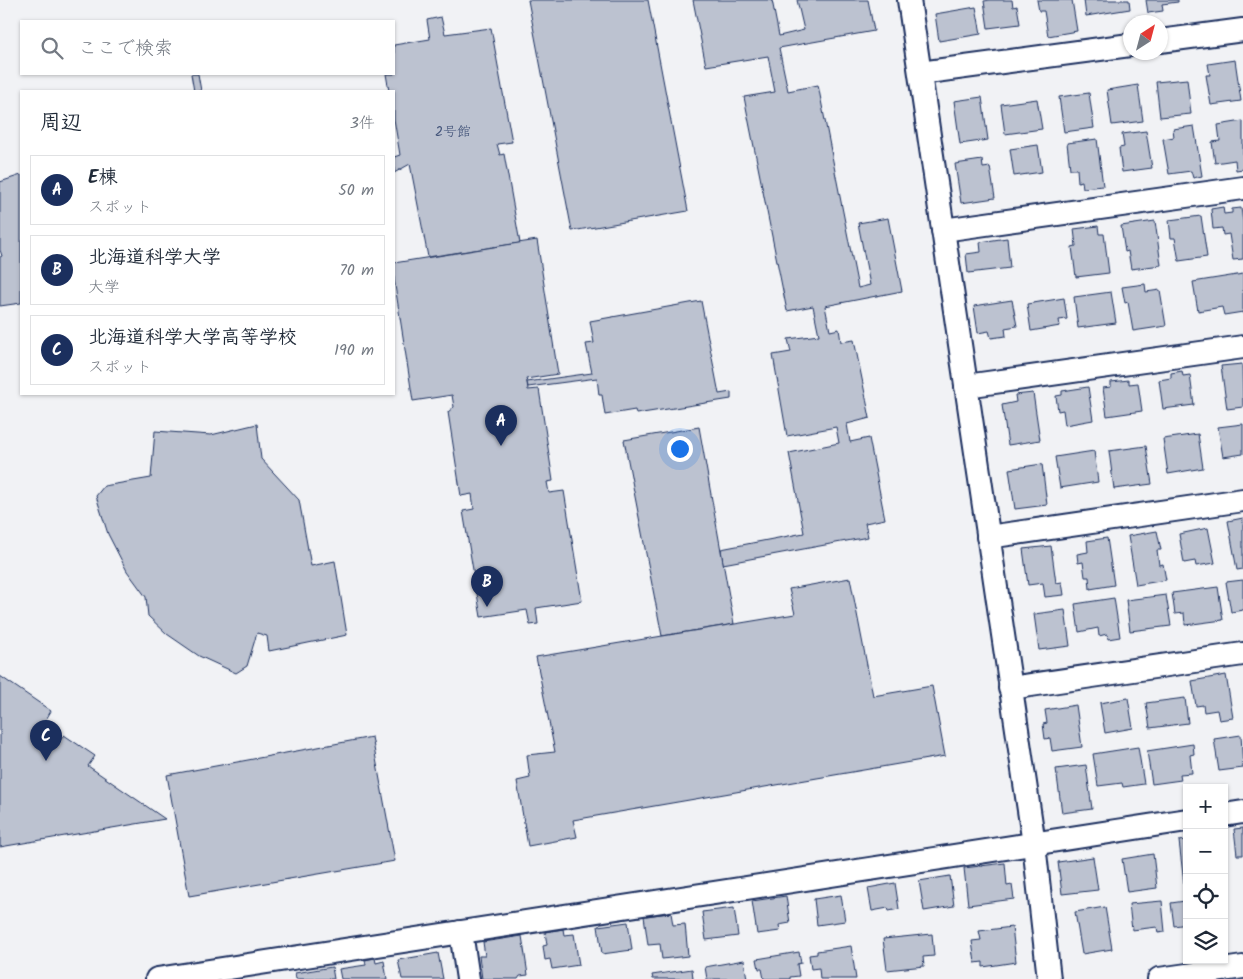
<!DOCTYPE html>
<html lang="ja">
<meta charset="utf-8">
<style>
:root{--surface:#fff;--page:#f6f6f7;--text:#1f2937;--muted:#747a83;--line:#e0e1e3;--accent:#1b2f5e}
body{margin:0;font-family:Kalam,"Klee One",sans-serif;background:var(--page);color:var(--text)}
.controls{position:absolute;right:15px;bottom:15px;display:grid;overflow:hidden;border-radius:0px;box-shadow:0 1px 4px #0004}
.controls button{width:45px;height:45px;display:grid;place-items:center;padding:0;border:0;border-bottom:1px solid var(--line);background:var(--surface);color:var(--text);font:25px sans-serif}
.compass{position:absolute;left:1123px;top:15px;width:45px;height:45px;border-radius:50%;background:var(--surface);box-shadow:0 1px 4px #0004;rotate:36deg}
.you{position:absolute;left:679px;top:448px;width:18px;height:18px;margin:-12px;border:4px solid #fff;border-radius:50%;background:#1a73e8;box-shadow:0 0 0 8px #1a73e833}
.badge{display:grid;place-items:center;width:32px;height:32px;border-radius:50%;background:var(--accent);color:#fff;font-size:16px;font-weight:700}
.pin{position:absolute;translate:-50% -41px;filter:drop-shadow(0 1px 2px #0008)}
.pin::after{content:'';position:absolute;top:26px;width:18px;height:15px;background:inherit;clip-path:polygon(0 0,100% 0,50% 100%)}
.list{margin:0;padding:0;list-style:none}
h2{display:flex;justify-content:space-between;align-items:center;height:65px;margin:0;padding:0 20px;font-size:21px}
h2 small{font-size:16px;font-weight:400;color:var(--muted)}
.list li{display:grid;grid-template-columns:32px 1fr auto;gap:15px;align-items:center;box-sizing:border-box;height:70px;margin:0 10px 10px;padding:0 10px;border:1px solid var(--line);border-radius:0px}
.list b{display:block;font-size:19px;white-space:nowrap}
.list p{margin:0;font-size:16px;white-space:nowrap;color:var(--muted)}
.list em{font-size:16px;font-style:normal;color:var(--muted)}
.icon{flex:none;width:28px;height:28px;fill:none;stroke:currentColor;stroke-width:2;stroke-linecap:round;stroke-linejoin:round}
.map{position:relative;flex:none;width:1243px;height:979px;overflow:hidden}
.search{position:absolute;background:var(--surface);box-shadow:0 1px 4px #0004;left:20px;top:20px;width:375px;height:55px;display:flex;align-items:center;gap:12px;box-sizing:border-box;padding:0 18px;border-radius:0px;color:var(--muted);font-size:19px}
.panel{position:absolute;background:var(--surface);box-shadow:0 1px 4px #0004;left:20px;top:90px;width:375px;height:305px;border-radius:0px}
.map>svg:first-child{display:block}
</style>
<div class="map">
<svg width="1243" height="979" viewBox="0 0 1243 979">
<rect width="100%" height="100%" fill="#f1f2f5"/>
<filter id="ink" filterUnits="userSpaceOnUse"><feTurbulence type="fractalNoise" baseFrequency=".02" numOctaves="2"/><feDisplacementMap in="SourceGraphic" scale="10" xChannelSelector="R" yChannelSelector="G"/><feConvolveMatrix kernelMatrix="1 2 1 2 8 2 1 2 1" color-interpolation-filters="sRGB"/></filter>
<g filter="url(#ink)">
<g fill="#bcc2d0" stroke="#1b2f5e">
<polygon points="528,0 648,0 688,211 572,231"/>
<polygon points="693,0 772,0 779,36 804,30 797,0 868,0 874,31 779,48 788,91 818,85 858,288 870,285 858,223 888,218 902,291 825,306 830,331 839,329 841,342 854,340 870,418 847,424 850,442 869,438 885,519 865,523 868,537 723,564 721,549 804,533 789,453 839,443 836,427 787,436 773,355 791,352 788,339 819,335 813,306 787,311 744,97 775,92 768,56 706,66"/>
<polygon points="990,0 1012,0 1013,7 1017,6 1020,24 988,28 984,1"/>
<polygon points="1037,0 1072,0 1077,31 1048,36 1044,11 1039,11"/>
<polygon points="1084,0 1129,0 1130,9 1086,16"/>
<polygon points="1146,0 1178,0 1178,2 1162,4 1163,11 1148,13"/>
<polygon points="976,7 981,34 939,41 935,14"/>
<polygon points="441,17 445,34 491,28 512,142 497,144 500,155 504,154 520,243 428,257 410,164 394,173 394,157 400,155 394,119 394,91 389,91 386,74 394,74 394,45 430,39 427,20"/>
<polygon points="1235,60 1241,101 1211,105 1206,75 1210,75 1208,64"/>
<polygon points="191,74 198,74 201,91 194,91"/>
<polygon points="1187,79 1191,114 1160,117 1156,82"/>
<polygon points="1138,85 1143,121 1112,125 1107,90"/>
<polygon points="1089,93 1094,128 1064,132 1059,97"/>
<polygon points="982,97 988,140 960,144 954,101"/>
<polygon points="1037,99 1042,129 1005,134 1001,104"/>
<polygon points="1243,121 1243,169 1236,170 1235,160 1215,163 1212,142 1220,141 1218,125"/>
<polygon points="1194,126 1202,176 1193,178 1191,171 1169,174 1163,139 1174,137 1173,129"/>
<polygon points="1146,131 1152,168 1122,172 1119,148 1124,147 1122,134"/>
<polygon points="1097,139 1103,186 1083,188 1082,181 1078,182 1077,169 1070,169 1067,143"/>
<polygon points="1038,145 1042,172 1014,176 1010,149"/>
<polygon points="982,160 983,168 990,167 995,198 961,203 955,164"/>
<polygon points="21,175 21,303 0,306 0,257 2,256 0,250 0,182"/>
<polygon points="1223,207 1224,214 1232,213 1232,209 1241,208 1243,222 1243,259 1233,260 1229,234 1223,235 1222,228 1213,229 1211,209"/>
<polygon points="1201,216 1207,257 1179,261 1175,238 1171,238 1169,220"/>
<polygon points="1155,221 1161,265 1131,269 1128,251 1125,252 1121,226"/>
<polygon points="1098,226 1099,234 1104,234 1109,273 1076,277 1072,247 1076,246 1074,229"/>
<polygon points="1007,238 1010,268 968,273 966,254 981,252 980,242"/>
<polygon points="537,240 558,374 526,379 527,382 528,390 539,389 553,481 547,482 549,493 564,491 582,601 536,608 538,624 530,625 527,610 481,617 463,511 474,509 472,494 461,496 448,412 454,407 452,395 413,401 394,279 394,263"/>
<polygon points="1243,274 1243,314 1243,312 1224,315 1222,307 1198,311 1193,282"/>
<polygon points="1145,284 1146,292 1160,290 1166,326 1133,331 1128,302 1125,303 1122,287"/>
<polygon points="1111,292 1116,323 1078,328 1074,297"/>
<polygon points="1064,298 1067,319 1059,320 1060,326 1031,331 1027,304"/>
<polygon points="1012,300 1017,326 1005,328 1006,336 991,338 989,331 978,333 974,306"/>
<polygon points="701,301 719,394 731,392 731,399 636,414 635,410 605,415 602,395 599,395 597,378 528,387 527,382 592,373 586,344 594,343 590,321"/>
<polygon points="1242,364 1243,407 1227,409 1221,366"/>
<polygon points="1182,371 1183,376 1190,375 1194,405 1163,409 1159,380 1171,378 1171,373"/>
<polygon points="1129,380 1129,384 1138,383 1142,411 1107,416 1103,388 1111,387 1111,382"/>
<polygon points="1088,387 1093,420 1065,425 1063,410 1058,411 1056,396 1062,395 1062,391"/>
<polygon points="1033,393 1040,440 1008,445 1002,405 1016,402 1015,395"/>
<polygon points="257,424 261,459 299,500 311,566 335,561 347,635 269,651 267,636 257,633 247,666 236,673 199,656 167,634 148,616 146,597 127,571 108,534 96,496 104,486 151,478 155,431 211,435"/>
<polygon points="1243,424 1243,454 1223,457 1218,427"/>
<polygon points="699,427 734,624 662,636 624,440"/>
<polygon points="1198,434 1203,468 1168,474 1163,439"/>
<polygon points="1146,446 1152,484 1114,489 1109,451"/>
<polygon points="1094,451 1098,482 1060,488 1055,457"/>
<polygon points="1042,464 1047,505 1015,509 1009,469"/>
<polygon points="1243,518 1243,569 1237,570 1228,521"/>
<polygon points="1208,528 1215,563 1196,566 1195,561 1184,563 1179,534"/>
<polygon points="1157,531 1161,550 1157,550 1159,565 1163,564 1166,580 1136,585 1128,536"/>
<polygon points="1107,538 1114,585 1090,589 1089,577 1085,577 1083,562 1078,563 1077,554 1088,552 1087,541"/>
<polygon points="1051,546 1056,583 1062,582 1064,595 1045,597 1043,583 1028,585 1023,549"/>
<polygon points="850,578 873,696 932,686 945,756 573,820 577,837 528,846 517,781 530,778 527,755 555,752 536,657 795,614 789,589"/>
<polygon points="1243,580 1243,610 1231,612 1226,582"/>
<polygon points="1218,587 1223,620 1185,625 1184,613 1175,614 1172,593"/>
<polygon points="1166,595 1171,626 1130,631 1126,600"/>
<polygon points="1114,598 1120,637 1108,639 1107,634 1099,636 1098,628 1079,632 1075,604"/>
<polygon points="1065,610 1070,646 1039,650 1034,614"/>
<polygon points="1226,675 1233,718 1219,720 1217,710 1204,712 1203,705 1196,706 1192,681"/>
<polygon points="0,676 51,711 38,733 55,745 64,735 95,756 88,766 165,819 0,847"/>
<polygon points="1128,698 1133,728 1105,733 1100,703"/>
<polygon points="1185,698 1188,723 1150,728 1146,703"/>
<polygon points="1076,705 1082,747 1052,751 1050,738 1045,739 1043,724 1047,723 1045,710"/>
<polygon points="1241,735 1243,768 1219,771 1214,739"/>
<polygon points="372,737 395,861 189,896 167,775"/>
<polygon points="1193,744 1194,754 1190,755 1192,773 1180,774 1181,780 1152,784 1147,751"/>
<polygon points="1138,747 1144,784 1123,787 1122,783 1098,786 1093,754"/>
<polygon points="1086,765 1092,809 1062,813 1056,769"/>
<polygon points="1243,828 1243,855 1237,855 1234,829"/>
<polygon points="1187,840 1187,884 1184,884 1179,841"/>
<polygon points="1153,854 1157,888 1127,892 1122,859"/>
<polygon points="1093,857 1098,890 1062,894 1058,862"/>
<polygon points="1005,863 1007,886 1012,885 1014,899 968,905 964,868"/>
<polygon points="950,876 954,906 924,911 919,881"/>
<polygon points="895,883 899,909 889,911 888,908 872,911 868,888"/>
<polygon points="1185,894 1187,894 1187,924 1174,926 1171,903 1185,901"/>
<polygon points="841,895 845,921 817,925 814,899"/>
<polygon points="786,896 790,923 779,925 780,931 757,934 752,901"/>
<polygon points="1162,901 1165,932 1158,933 1157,927 1132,930 1129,904"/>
<polygon points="1105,907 1112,949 1082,954 1075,912"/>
<polygon points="734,908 738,936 706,940 702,912"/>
<polygon points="671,913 673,925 685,924 688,956 662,959 660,944 648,945 644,916"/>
<polygon points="628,922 632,950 602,954 598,926"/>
<polygon points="1012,927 1016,962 983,967 983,962 975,963 972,941 981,940 979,931"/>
<polygon points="563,929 564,935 574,934 579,965 552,969 550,959 545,960 543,946 547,945 545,932"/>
<polygon points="932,934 934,956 923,957 924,966 887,970 883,939"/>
<polygon points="522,936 528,975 520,976 518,979 482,979 479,956 485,956 483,942"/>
<polygon points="851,946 856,979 820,979 819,968 811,969 809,955 817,954 817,951"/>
<polygon points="799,952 801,963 797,964 799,976 790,977 790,979 764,979 762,969 759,969 757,959"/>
<polygon points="438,953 443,979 402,979 398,960"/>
<polygon points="375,958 376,963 384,961 387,979 341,979 339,969 366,965 365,960"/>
<polygon points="744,960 747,979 707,979 705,967"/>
<polygon points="332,967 334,979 296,979 295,973"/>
<polygon points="692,969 693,979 653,979 652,975"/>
</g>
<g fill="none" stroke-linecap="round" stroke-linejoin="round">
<defs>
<g id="street">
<polyline points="909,0 1034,844 1049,979"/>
<polyline points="1160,41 1243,30"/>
<polyline points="920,73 1130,45"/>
<polyline points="943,230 1243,188"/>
<polyline points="966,386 1243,347"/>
<polyline points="988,537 1243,500"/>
<polyline points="1010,688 1243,654"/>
<polyline points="1224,815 1243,812"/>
<polyline points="461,932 468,979"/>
<polyline points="157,979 1187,820"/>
<polyline points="1159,979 1243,967"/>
</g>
</defs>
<use href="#street" stroke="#1b2f5e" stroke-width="26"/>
<use href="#street" stroke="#fff" stroke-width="22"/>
</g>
</g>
<g text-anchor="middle" stroke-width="4.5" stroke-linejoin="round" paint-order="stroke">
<g font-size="14" fill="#43547a">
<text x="453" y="136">2号館</text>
</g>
</g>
</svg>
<div class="controls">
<button>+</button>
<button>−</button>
<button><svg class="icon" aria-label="locate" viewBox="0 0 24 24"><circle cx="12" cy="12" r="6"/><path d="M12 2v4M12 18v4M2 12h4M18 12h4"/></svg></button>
<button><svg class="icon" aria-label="layers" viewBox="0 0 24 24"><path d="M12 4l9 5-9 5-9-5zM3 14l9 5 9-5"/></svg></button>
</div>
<svg class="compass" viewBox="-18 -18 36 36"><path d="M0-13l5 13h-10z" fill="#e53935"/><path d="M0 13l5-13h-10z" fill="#747a83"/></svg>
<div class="you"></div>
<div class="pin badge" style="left:501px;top:446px">A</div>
<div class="pin badge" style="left:487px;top:607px">B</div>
<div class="pin badge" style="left:46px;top:761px">C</div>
<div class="search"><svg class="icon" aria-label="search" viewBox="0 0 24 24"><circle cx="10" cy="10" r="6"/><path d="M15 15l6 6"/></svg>ここで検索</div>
<section class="panel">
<h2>周辺<small>3件</small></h2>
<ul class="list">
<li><span class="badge">A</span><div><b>E棟</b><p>スポット</p></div><em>50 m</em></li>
<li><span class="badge">B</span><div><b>北海道科学大学</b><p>大学</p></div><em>70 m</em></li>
<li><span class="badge">C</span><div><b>北海道科学大学高等学校</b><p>スポット</p></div><em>190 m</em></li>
</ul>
</section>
</div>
